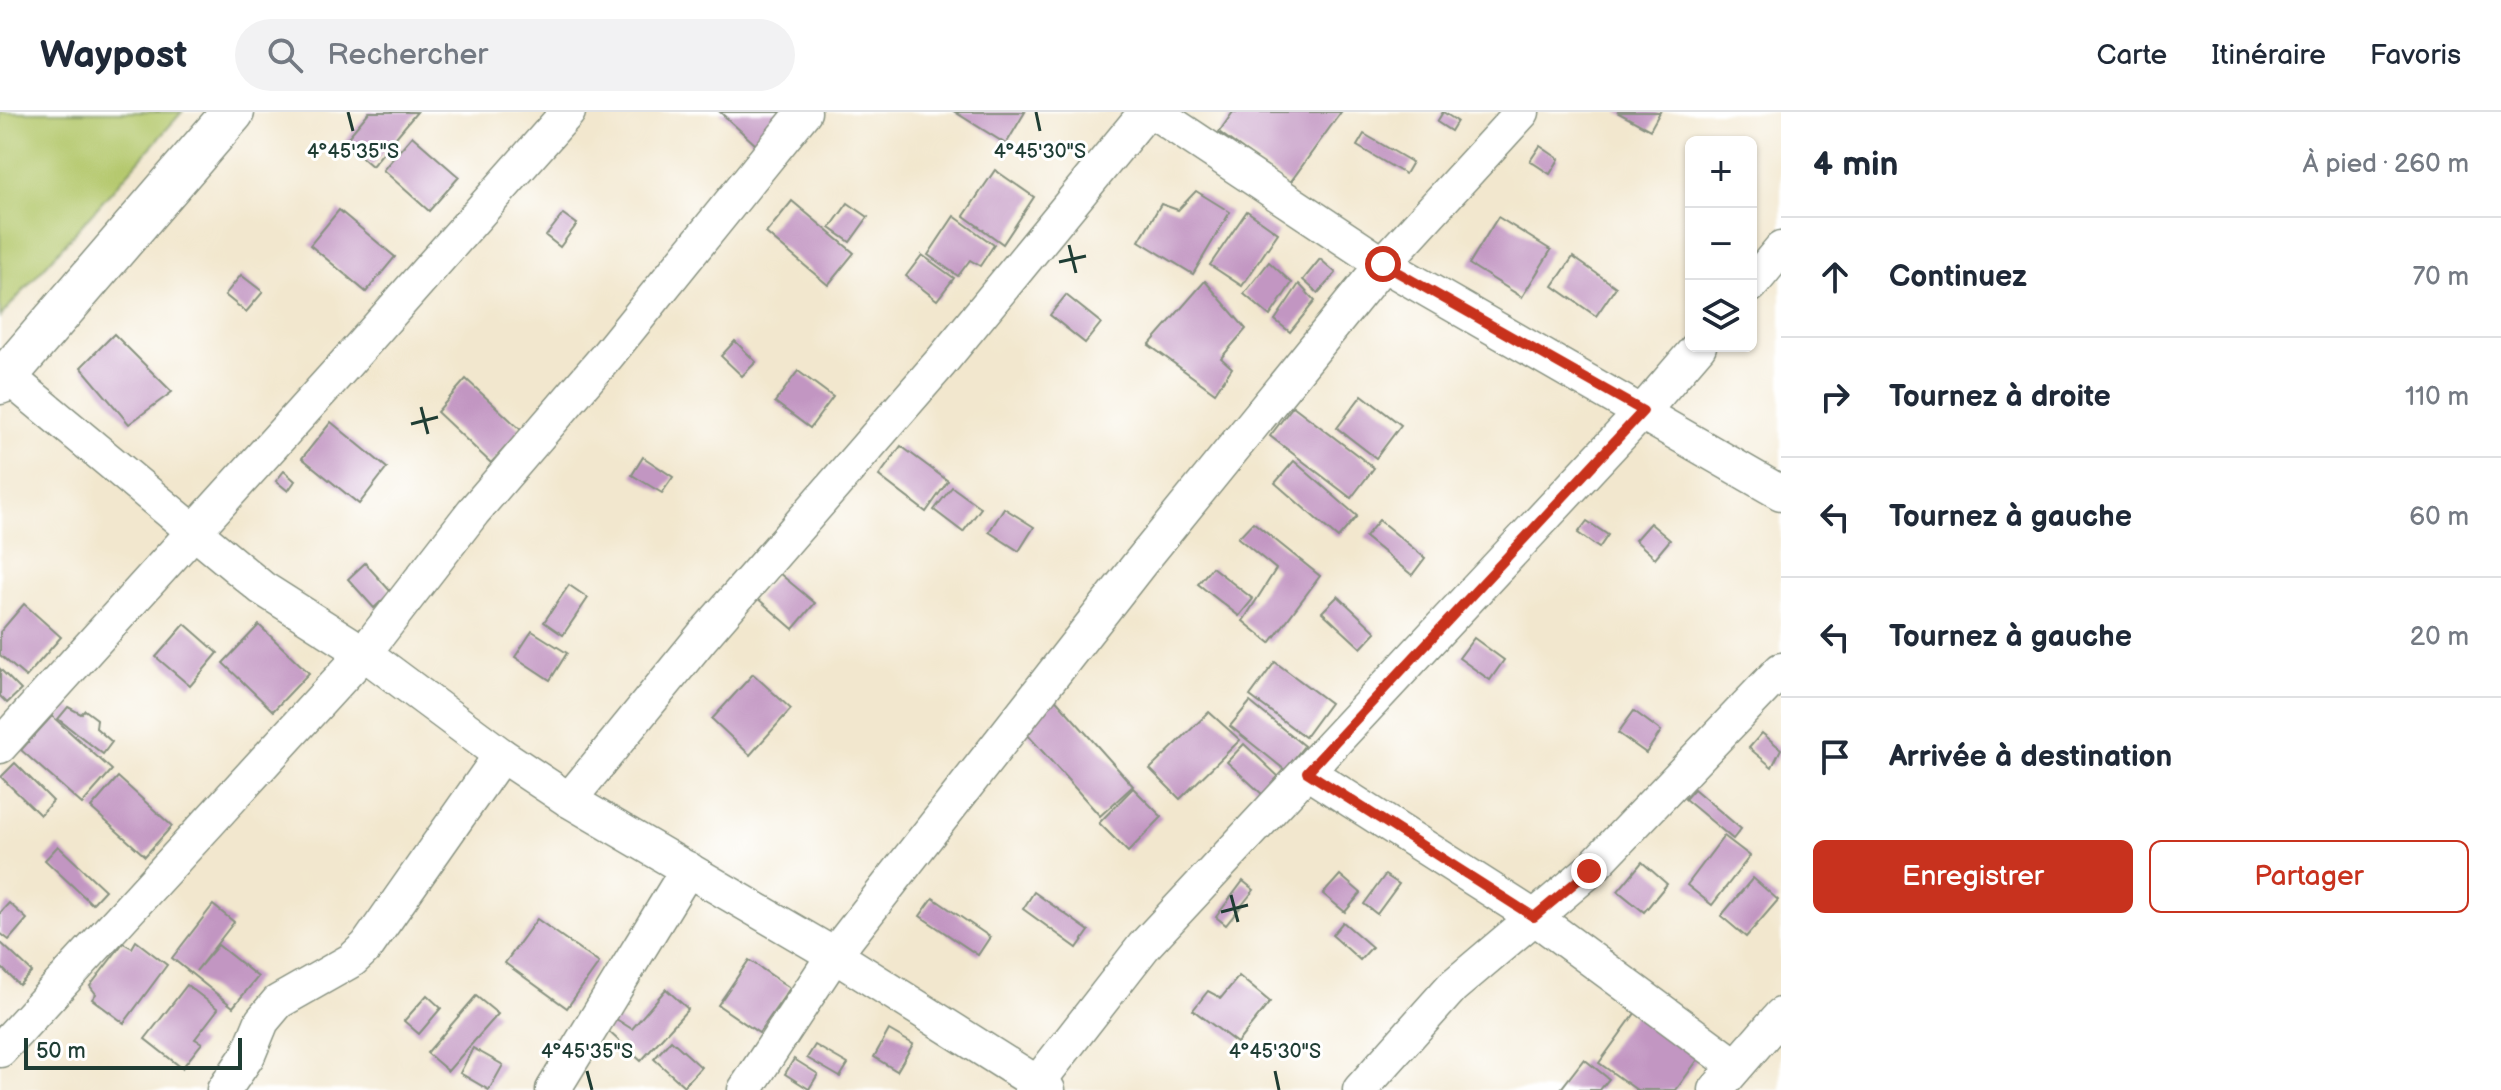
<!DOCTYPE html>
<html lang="fr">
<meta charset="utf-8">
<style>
:root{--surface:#fff;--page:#f2f2f3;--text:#1f2937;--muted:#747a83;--line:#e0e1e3;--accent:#c8321e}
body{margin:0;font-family:"Balsamiq Sans",sans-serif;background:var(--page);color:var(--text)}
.controls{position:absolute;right:24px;top:24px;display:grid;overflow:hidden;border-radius:12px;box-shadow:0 2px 6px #0004}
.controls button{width:72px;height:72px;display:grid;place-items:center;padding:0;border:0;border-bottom:2px solid var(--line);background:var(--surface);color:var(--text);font:40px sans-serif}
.scale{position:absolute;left:24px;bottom:20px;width:218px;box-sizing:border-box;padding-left:8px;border:4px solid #1f3d34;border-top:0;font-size:22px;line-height:28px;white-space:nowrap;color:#1f3d34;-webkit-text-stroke:6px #fff;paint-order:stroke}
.stop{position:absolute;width:24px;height:24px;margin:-18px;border:6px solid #c8321e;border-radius:50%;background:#fff}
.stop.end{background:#c8321e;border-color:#fff;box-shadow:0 2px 8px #0008}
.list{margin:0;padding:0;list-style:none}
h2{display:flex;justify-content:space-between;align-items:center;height:104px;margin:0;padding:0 32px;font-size:34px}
h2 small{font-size:26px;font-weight:400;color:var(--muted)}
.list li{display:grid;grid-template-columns:52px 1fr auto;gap:24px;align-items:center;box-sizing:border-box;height:120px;padding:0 32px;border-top:2px solid var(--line)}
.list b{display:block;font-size:30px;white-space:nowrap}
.list em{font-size:26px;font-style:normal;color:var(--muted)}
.actions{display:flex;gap:16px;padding:24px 32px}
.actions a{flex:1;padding:18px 0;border:2px solid var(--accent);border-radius:12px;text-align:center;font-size:28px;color:var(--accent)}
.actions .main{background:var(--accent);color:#fff}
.icon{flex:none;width:44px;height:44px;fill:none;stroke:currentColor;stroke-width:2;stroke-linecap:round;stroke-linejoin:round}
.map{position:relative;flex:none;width:1781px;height:978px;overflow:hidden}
header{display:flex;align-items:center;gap:48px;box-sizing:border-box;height:112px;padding:0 40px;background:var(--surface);border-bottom:2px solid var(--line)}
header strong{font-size:38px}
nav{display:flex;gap:44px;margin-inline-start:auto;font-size:28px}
.search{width:560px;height:72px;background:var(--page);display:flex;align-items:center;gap:20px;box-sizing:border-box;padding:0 28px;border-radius:44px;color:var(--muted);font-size:30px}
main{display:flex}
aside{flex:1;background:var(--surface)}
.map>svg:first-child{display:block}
</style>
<header>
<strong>Waypost</strong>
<div class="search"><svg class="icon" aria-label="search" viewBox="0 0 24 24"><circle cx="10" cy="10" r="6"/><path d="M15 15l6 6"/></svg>Rechercher</div>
<nav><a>Carte</a><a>Itinéraire</a><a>Favoris</a></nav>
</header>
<main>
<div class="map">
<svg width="1781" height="978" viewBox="0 0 1781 978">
<rect width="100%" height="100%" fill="#fff"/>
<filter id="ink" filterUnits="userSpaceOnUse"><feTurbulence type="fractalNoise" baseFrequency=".0125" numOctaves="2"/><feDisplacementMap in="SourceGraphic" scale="16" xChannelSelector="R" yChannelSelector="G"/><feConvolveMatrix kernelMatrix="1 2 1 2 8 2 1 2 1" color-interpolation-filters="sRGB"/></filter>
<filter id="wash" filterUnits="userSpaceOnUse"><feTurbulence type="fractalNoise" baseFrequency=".006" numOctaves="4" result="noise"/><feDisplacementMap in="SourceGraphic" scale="32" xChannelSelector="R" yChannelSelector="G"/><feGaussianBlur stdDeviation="1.8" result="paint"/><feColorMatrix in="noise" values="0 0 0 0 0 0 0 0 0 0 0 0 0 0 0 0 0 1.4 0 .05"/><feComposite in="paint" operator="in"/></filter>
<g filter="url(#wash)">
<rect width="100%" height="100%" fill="#f2e7ce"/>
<polygon fill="#b4c86c" stroke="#6a8250" stroke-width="2" points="0,0 182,0 0,205"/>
<g id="blocks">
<g fill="#c296c2">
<polygon points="369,0 417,0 372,54 344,30"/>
<polygon points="720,0 785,0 756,33"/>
<polygon points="955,0 1025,0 1006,32"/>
<polygon points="1233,0 1341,0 1289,72 1219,20"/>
<polygon points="1443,0 1457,9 1451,19 1437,10"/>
<polygon points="1617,0 1660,0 1650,18"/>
<polygon points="1364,22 1412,50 1405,62 1357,34"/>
<polygon points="412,24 459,65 429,99 383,58"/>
<polygon points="1540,34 1559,47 1550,62 1530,49"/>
<polygon points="995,58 1034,85 1003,132 964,104"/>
<polygon points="1196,79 1230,100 1193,162 1139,129 1161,92 1178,98"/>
<polygon points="792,89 854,141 828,173 766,121"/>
<polygon points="848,91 868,105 850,130 830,116"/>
<polygon points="339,98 395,145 366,180 310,133"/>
<polygon points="1247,99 1278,121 1242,174 1210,153"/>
<polygon points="563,102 577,112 560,135 546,124"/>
<polygon points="954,104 994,133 980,154 970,148 958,164 928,143"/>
<polygon points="1498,105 1551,138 1522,185 1469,152"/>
<polygon points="922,143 954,166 937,188 906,164"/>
<polygon points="1573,145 1616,175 1596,204 1553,174"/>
<polygon points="1320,147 1336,161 1318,181 1303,168"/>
<polygon points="1269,150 1292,171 1270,204 1244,182"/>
<polygon points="241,163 263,180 246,200 225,183"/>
<polygon points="1205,169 1246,217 1221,246 1232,256 1215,281 1149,233"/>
<polygon points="1299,172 1315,189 1290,220 1275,208"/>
<polygon points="1066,183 1101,211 1085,231 1050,203"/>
<polygon points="114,222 172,280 129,312 81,255"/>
<polygon points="735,229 756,250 742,264 721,244"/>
<polygon points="798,259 833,285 810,316 775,290"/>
<polygon points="466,267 521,318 491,351 437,300"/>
<polygon points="1362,283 1401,313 1376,346 1337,316"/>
<polygon points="1293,294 1374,356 1351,386 1270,324"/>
<polygon points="331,310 387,356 359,392 302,346"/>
<polygon points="901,334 948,369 926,400 879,364"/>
<polygon points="643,345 673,365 662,381 632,363"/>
<polygon points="1294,349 1357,404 1338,426 1275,371"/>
<polygon points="284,359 295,369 288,379 276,369"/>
<polygon points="952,375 981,396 963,420 934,398"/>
<polygon points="1004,396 1034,415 1019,439 989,420"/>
<polygon points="1379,408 1425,446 1412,463 1365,425"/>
<polygon points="1587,409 1608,423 1599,436 1578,421"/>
<polygon points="1253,410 1320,464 1270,531 1243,509 1276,457 1238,426"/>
<polygon points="1650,411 1670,428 1655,446 1635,428"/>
<polygon points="365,451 391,480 374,496 348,467"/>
<polygon points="1212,455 1253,487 1239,504 1198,472"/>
<polygon points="779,461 815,491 793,517 757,486"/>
<polygon points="569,473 588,486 563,523 544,510"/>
<polygon points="1338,484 1376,520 1361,536 1322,500"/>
<polygon points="24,492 61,525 26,565 0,543 0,520"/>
<polygon points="185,512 218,541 190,574 156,545"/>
<polygon points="259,513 309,561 273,599 223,551"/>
<polygon points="532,519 567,541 550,568 515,545"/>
<polygon points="1474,526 1504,548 1490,568 1459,546"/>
<polygon points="1275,550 1330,591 1305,625 1250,584"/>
<polygon points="0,557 21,578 7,591 0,584"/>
<polygon points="753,562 791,597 750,643 712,607"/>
<polygon points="1051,582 1133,674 1100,704 1018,612"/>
<polygon points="1250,590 1304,634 1285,658 1230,614"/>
<polygon points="68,595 81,602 85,598 97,607 96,616 112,630 103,642 58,607"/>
<polygon points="1634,599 1661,619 1646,641 1618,621"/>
<polygon points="1209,600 1240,628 1180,687 1150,657"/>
<polygon points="52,604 112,658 82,692 21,638"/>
<polygon points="1762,621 1781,637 1772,655 1749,636"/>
<polygon points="1244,632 1279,665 1263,683 1227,650"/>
<polygon points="15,651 53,689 40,703 1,665"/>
<polygon points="118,665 172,714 145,744 91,696"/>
<polygon points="1133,676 1162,705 1128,740 1099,711"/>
<polygon points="1694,677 1741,717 1733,727 1685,687"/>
<polygon points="1724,724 1750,744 1712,793 1687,773"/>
<polygon points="58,734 105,778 92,792 45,748"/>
<polygon points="1642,750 1667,772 1644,800 1618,779"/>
<polygon points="1340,763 1361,781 1345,800 1323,782"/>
<polygon points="1385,763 1399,772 1377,802 1364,792"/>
<polygon points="1753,766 1778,788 1746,825 1721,804"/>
<polygon points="1243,769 1254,778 1226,813 1216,805"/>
<polygon points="1034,780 1089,819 1077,836 1023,797"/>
<polygon points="933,786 990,825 978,843 920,804"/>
<polygon points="9,791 27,807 9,828 0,821 0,801"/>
<polygon points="213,793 234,810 196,859 218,833 258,865 233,895 172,846"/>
<polygon points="537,807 599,851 567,896 505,851"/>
<polygon points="1343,810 1372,835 1360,848 1332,823"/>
<polygon points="136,829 167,853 124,911 92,887 96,882 90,874 123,831 132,836"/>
<polygon points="0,830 32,860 19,873 0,854"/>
<polygon points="749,848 790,876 759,921 718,893"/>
<polygon points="1239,864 1270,890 1237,931 1193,898 1208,879 1221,886"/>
<polygon points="187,873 218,897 195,927 202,931 182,956 145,927"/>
<polygon points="666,877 688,897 641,949 606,917 616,907 632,917"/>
<polygon points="427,883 441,896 419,922 404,909"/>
<polygon points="476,884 498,902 448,959 427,941"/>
<polygon points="1641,893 1704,939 1676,978 1637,978 1599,951"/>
<polygon points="889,918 913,932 897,959 874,945"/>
<polygon points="671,928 701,955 684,974 654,947"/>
<polygon points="815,933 848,952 840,965 807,946"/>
<polygon points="473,936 503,953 489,978 460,961"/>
<polygon points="794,947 818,962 809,977 785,962"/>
<polygon points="1584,947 1609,967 1600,978 1560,978"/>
</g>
</g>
</g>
<g filter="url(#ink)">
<use href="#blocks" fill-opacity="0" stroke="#889281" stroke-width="2"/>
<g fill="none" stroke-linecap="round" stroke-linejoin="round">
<defs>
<g id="minor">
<polyline points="1154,0 1383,152 1781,381"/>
<polyline points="1751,173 1781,137"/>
<polyline points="7,264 262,476 364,541 501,643 569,688 834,843 1048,978"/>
<polyline points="0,634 341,257 568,0"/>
<polyline points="1307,660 1534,805 1736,954"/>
<polyline points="569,688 702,525 941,250 1146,0"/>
<polyline points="0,938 364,541 473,400 606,245 804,0"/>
<polyline points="224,978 248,943 262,909 278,890 352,848 367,834 501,643"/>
<polyline points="553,978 688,757"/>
<polyline points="745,978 834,843 1140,451 1383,152 1522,0"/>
<polyline points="1032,978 1144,834 1643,299 1699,234"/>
<polyline points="1360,978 1452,875 1589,759 1781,558"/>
<polyline points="1716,978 1781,903"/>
</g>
<polyline id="tertiary" points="0,271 233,0"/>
</defs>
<use href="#minor" stroke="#889281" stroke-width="37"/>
<use href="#tertiary" stroke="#889281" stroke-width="45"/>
<use href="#minor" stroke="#fff" stroke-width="34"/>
<use href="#tertiary" stroke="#fff" stroke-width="42"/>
</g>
</g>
<g fill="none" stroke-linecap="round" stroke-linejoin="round" filter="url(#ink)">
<polyline stroke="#c8321e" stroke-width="10" points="1383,152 1643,299 1307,660 1534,805 1589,759"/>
</g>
<path fill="none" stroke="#1f3d34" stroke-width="3" d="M 348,0 L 353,19M 1036,0 L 1040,19M 1069,133 L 1076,161M 1059,150 L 1086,144M 421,295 L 428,322M 411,312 L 438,305M 1231,783 L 1238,810M 1221,800 L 1248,793M 587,959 L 592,978M 1275,959 L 1279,978"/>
<g font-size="20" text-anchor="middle" fill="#1f3d34" stroke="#fff" stroke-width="6" stroke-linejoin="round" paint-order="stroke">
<text x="353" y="46">4°45'35"S</text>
<text x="1040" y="46">4°45'30"S</text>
<text x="587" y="946">4°45'35"S</text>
<text x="1275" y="946">4°45'30"S</text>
</g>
</svg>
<div class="controls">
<button>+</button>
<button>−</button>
<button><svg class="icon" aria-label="layers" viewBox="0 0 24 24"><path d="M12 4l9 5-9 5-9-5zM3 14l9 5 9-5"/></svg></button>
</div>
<div class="scale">50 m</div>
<div class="stop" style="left:1383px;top:152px"></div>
<div class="stop end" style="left:1589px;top:759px"></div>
</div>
<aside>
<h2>4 min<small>À pied · 260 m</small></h2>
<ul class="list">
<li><svg class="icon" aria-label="ahead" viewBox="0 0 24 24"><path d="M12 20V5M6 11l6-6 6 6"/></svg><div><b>Continuez</b></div><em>70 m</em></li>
<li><svg class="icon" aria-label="right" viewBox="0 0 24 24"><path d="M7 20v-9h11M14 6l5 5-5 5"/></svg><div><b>Tournez à droite</b></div><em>110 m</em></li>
<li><svg class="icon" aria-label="left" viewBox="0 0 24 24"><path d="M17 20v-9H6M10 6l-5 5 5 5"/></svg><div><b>Tournez à gauche</b></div><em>60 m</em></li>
<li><svg class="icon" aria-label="left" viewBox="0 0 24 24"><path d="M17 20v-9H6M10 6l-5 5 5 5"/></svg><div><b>Tournez à gauche</b></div><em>20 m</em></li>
<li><svg class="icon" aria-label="arrive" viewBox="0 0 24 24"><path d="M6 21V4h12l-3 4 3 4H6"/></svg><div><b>Arrivée à destination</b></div></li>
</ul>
<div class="actions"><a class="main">Enregistrer</a><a>Partager</a></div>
</aside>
</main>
